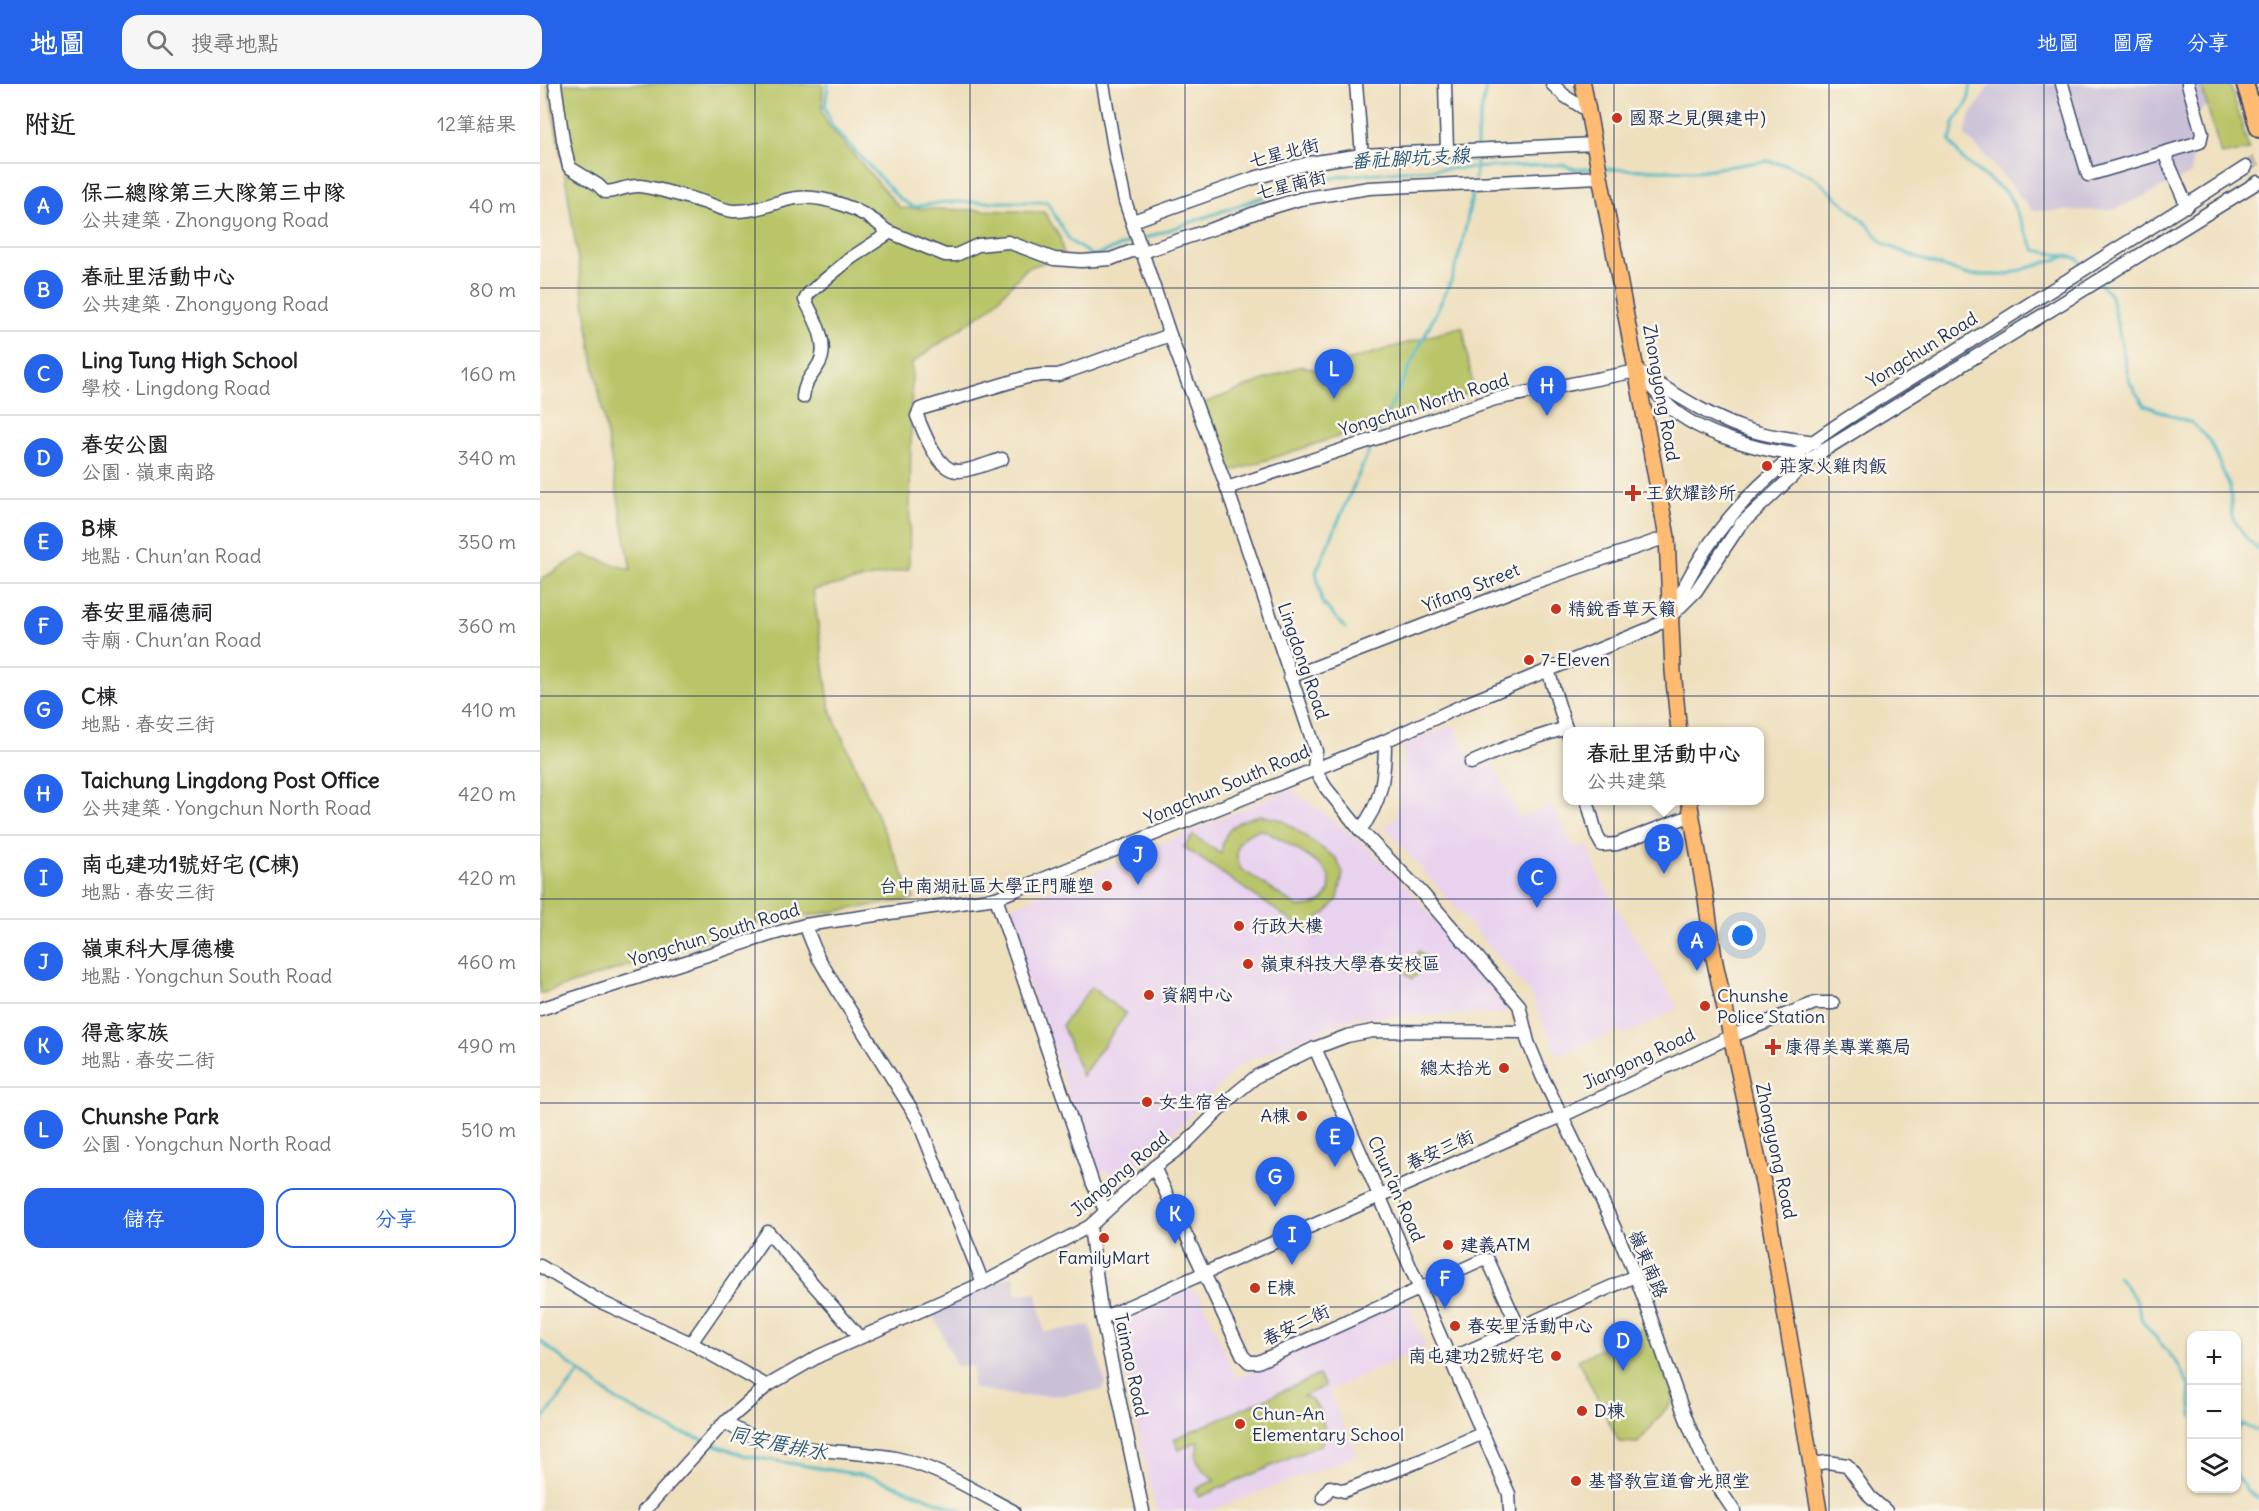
<!DOCTYPE html>
<html lang="zh-TW">
<meta charset="utf-8">
<style>
:root{--surface:#fff;--page:#f6f6f6;--text:#202124;--muted:#757577;--line:#e0e0e0;--accent:#2563eb}
body{margin:0;font-family:Delius,"LXGW WenKai TC",sans-serif;background:var(--page);color:var(--text)}
.controls{position:absolute;right:18px;bottom:18px;display:grid;overflow:hidden;border-radius:12px;box-shadow:0 2px 4px #0004}
.controls button{width:54px;height:54px;display:grid;place-items:center;padding:0;border:0;border-bottom:2px solid var(--line);background:var(--surface);color:var(--text);font:30px sans-serif}
.you{position:absolute;left:1203px;top:852px;width:21px;height:21px;margin:-15px;border:4px solid #fff;border-radius:50%;background:#1a73e8;box-shadow:0 0 0 9px #1a73e833}
.badge{display:grid;place-items:center;width:39px;height:39px;border-radius:50%;background:var(--accent);color:#fff;font-size:20px;font-weight:700}
.pin{position:absolute;translate:-50% -50px;filter:drop-shadow(0 2px 3px #0008)}
.pin::after{content:'';position:absolute;top:32px;width:21px;height:18px;background:inherit;clip-path:polygon(0 0,100% 0,50% 100%)}
.popup{position:absolute;left:1023px;top:643px;width:201px;height:78px;box-sizing:border-box;display:grid;place-content:center;border-radius:12px;background:var(--surface);filter:drop-shadow(0 2px 4px #0005);font-size:20px;white-space:nowrap;color:var(--muted)}
.popup b{font-size:22px;color:var(--text)}
.popup::after{content:'';position:absolute;left:50%;top:100%;margin-left:-12px;border:12px solid transparent;border-top-color:var(--surface)}
.list{margin:0;padding:0;list-style:none}
h2{display:flex;justify-content:space-between;align-items:center;height:78px;margin:0;padding:0 24px;font-size:26px}
h2 small{font-size:20px;font-weight:400;color:var(--muted)}
.list li{display:grid;grid-template-columns:39px 1fr auto;gap:18px;align-items:center;box-sizing:border-box;height:84px;padding:0 24px;border-top:2px solid var(--line)}
.list b{display:block;font-size:22px;white-space:nowrap}
.list p{margin:0;font-size:20px;white-space:nowrap;color:var(--muted)}
.list em{font-size:20px;font-style:normal;color:var(--muted)}
.actions{display:flex;gap:12px;padding:18px 24px}
.actions a{flex:1;padding:14px 0;border:2px solid var(--accent);border-radius:18px;text-align:center;font-size:21px;color:var(--accent)}
.actions .main{background:var(--accent);color:#fff}
.icon{flex:none;width:33px;height:33px;fill:none;stroke:currentColor;stroke-width:2;stroke-linecap:round;stroke-linejoin:round}
.map{position:relative;flex:none;width:1719px;height:1427px;overflow:hidden}
header{display:flex;align-items:center;gap:36px;box-sizing:border-box;height:84px;padding:0 30px;background:var(--accent);color:#fff}
header strong{font-size:28px}
nav{display:flex;gap:33px;margin-inline-start:auto;font-size:21px}
.search{width:420px;height:54px;background:var(--page);display:flex;align-items:center;gap:15px;box-sizing:border-box;padding:0 21px;border-radius:18px;color:var(--muted);font-size:22px}
main{display:flex}
aside{flex:1;background:var(--surface)}
.map>svg:first-child{display:block}
</style>
<header>
<strong>地圖</strong>
<div class="search"><svg class="icon" aria-label="search" viewBox="0 0 24 24"><circle cx="10" cy="10" r="6"/><path d="M15 15l6 6"/></svg>搜尋地點</div>
<nav><a>地圖</a><a>圖層</a><a>分享</a></nav>
</header>
<main>
<aside>
<h2>附近<small>12筆結果</small></h2>
<ul class="list">
<li><span class="badge">A</span><div><b>保二總隊第三大隊第三中隊</b><p>公共建築 · Zhongyong Road</p></div><em>40 m</em></li>
<li><span class="badge">B</span><div><b>春社里活動中心</b><p>公共建築 · Zhongyong Road</p></div><em>80 m</em></li>
<li><span class="badge">C</span><div><b>Ling Tung High School</b><p>學校 · Lingdong Road</p></div><em>160 m</em></li>
<li><span class="badge">D</span><div><b>春安公園</b><p>公園 · 嶺東南路</p></div><em>340 m</em></li>
<li><span class="badge">E</span><div><b>B棟</b><p>地點 · Chun’an Road</p></div><em>350 m</em></li>
<li><span class="badge">F</span><div><b>春安里福德祠</b><p>寺廟 · Chun’an Road</p></div><em>360 m</em></li>
<li><span class="badge">G</span><div><b>C棟</b><p>地點 · 春安三街</p></div><em>410 m</em></li>
<li><span class="badge">H</span><div><b>Taichung Lingdong Post Office</b><p>公共建築 · Yongchun North Road</p></div><em>420 m</em></li>
<li><span class="badge">I</span><div><b>南屯建功1號好宅 (C棟)</b><p>地點 · 春安三街</p></div><em>420 m</em></li>
<li><span class="badge">J</span><div><b>嶺東科大厚德樓</b><p>地點 · Yongchun South Road</p></div><em>460 m</em></li>
<li><span class="badge">K</span><div><b>得意家族</b><p>地點 · 春安二街</p></div><em>490 m</em></li>
<li><span class="badge">L</span><div><b>Chunshe Park</b><p>公園 · Yongchun North Road</p></div><em>510 m</em></li>
</ul>
<div class="actions"><a class="main">儲存</a><a>分享</a></div>
</aside>
<div class="map">
<svg width="1719" height="1427" viewBox="0 0 1719 1427">
<rect width="100%" height="100%" fill="#fbf7ec"/>
<filter id="ink" filterUnits="userSpaceOnUse"><feTurbulence type="fractalNoise" baseFrequency=".0167" numOctaves="2"/><feDisplacementMap in="SourceGraphic" scale="12" xChannelSelector="R" yChannelSelector="G"/><feConvolveMatrix kernelMatrix="1 2 1 2 8 2 1 2 1" color-interpolation-filters="sRGB"/></filter>
<filter id="wash" filterUnits="userSpaceOnUse"><feTurbulence type="fractalNoise" baseFrequency=".008" numOctaves="4" result="noise"/><feDisplacementMap in="SourceGraphic" scale="24" xChannelSelector="R" yChannelSelector="G"/><feGaussianBlur stdDeviation="1.35" result="paint"/><feColorMatrix in="noise" values="0 0 0 0 0 0 0 0 0 0 0 0 0 0 0 0 0 1.4 0 .05"/><feComposite in="paint" operator="in"/></filter>
<g filter="url(#wash)">
<rect width="100%" height="100%" fill="#eedfbd"/>
<g fill="#e8d2ee">
<polygon points="913,640 936,686 953,679 980,733 1012,721 1034,764 1048,761 1059,793 1138,924 1088,950 1075,948 1018,972 990,909 845,743 856,734 864,661"/>
<polygon points="751,705 824,760 869,806 970,921 963,930 820,933 807,936 707,977 694,987 623,1059 581,1091 555,1085 463,827"/>
<polygon points="649,1204 660,1211 696,1294 866,1216 886,1262 789,1307 817,1372 668,1427 616,1427 575,1243 579,1238"/>
</g>
<g fill="#c9bfd7">
<polygon points="1450,0 1673,0 1675,9 1655,34 1651,90 1574,126 1493,127 1443,69 1425,52 1429,34"/>
<polygon points="474,1191 476,1210 497,1209 504,1248 550,1241 565,1298 563,1306 526,1311 478,1312 432,1304 433,1282 416,1282 393,1229"/>
</g>
<g fill="#b9c567" stroke="#6a7a62" stroke-width="1.5" fill-rule="evenodd">
<polygon points="7,0 283,0 282,27 288,41 360,124 504,128 520,153 524,172 487,184 451,223 372,279 369,485 273,506 290,625 374,815 222,839 0,910 0,496 43,470 91,486 52,269 25,91"/>
<polygon points="1661,0 1690,0 1709,66 1681,71"/>
<polygon points="920,243 923,244 933,305 930,309 693,387 686,384 662,320 760,282 777,286"/>
<path d="M 720,731 L 742,736 L 796,774 L 803,789 L 798,815 L 786,829 L 774,836 L 783,843 L 775,853 L 644,763 L 653,751 L 681,770 C 683,744 695,737 720,731 ZM 720,746 L 728,748 C 742,757 773,774 784,785 C 790,791 792,803 787,811 C 781,821 769,823 758,823 L 700,784 C 692,764 700,750 720,746 Z"/>
<polygon points="879,867 890,877 872,895 861,885"/>
<polygon points="551,903 586,930 542,992 522,941"/>
<polygon points="1108,1242 1134,1315 1098,1359 1079,1358 1038,1276"/>
<path d="M 779,1291 L 785,1302 L 763,1312 C 782,1318 788,1344 781,1361 L 659,1413 L 656,1405 L 675,1396 L 663,1386 L 656,1374 L 658,1357 L 639,1366 L 634,1355 Z"/>
</g>
<g fill="none" stroke-linecap="round" stroke-linejoin="round">
<g stroke="#49b7c2" stroke-width="3">
<polyline points="288,0 285,23 292,42 359,114 373,123 405,118 507,118 530,157 553,172 594,157"/>
<polyline points="1431,0 1428,18 1415,37 1410,57 1422,75 1468,110 1495,166 1537,174 1544,181"/>
<polyline points="937,62 937,51 946,3 949,0"/>
<polyline points="1063,85 1158,87 1226,77 1247,81 1275,94 1328,141 1344,160 1380,175 1428,191 1465,191 1527,172"/>
<polyline points="935,95 937,69"/>
<polyline points="600,156 737,108 802,92 875,86 1001,81 1023,81 1035,85 1054,85"/>
<polyline points="1560,199 1571,212 1590,299 1604,321 1652,339 1670,357 1690,404 1692,433 1707,455 1719,466"/>
<polyline points="838,349 911,197 922,161 934,102"/>
<polyline points="805,544 782,518 776,488 832,360"/>
<polyline points="1578,1192 1597,1217 1602,1237 1638,1280 1649,1302 1652,1332"/>
<polyline points="0,1257 76,1316 131,1345 164,1356"/>
<polyline points="0,1339 40,1288"/>
<polyline points="1696,1344 1703,1341 1719,1348"/>
<polyline points="170,1359 207,1372 333,1393 422,1427"/>
<polyline points="1696,1391 1707,1407 1719,1415"/>
</g>
</g>
</g>
<g filter="url(#ink)">
<g fill="none" stroke-linecap="round" stroke-linejoin="round">
<polyline stroke="#c4bcaa" stroke-width="12" stroke-dasharray="12 6" stroke-linecap="butt" points="1706,83 1719,75"/>
<defs>
<g id="minor">
<path d="M 15,0 L 23,56 L 29,83 L 58,101 L 65,108 C 77,108 87,101 100,102 C 121,105 143,112 163,118 C 173,121 182,126 193,127 C 212,128 228,121 246,116 C 278,107 324,125 347,147 L 346,151 L 311,174 L 269,209 L 265,216 C 274,233 290,261 279,280 C 271,294 265,296 263,313"/>
<path d="M 563,0 L 576,75 L 585,117 L 630,251 L 687,404 L 776,667 L 774,684 L 786,704 L 820,746 L 882,809 L 979,921 L 988,958 L 1002,992 C 1034,1057 1067,1124 1095,1191 C 1127,1270 1144,1357 1194,1427"/>
<polyline points="816,0 822,71"/>
<polyline points="905,0 907,67"/>
<polyline points="1012,0 1026,13 1048,27"/>
<polyline points="1522,0 1548,91 1660,58 1662,49 1648,0"/>
<polyline points="1626,69 1627,76 1647,122"/>
<polyline points="593,137 714,94 769,79 822,71 1054,60"/>
<polyline points="347,147 405,171 416,171 438,161 468,158 514,175 541,177 571,175 592,167 603,168 675,144 720,127 760,115 829,104 1059,93"/>
<path d="M 1105,295 C 1113,305 1121,315 1130,323 C 1159,350 1221,367 1260,371"/>
<path d="M 462,375 C 451,378 428,388 417,387 C 397,386 384,348 377,332 L 380,325 L 487,293 L 502,291 L 518,291 L 630,251"/>
<path d="M 687,404 L 955,315 L 1097,287 C 1131,307 1165,331 1203,344 C 1226,352 1251,355 1275,358"/>
<path d="M 1134,525 C 1190,391 1301,340 1415,267 C 1512,205 1610,145 1706,83"/>
<polyline points="1008,586 1028,651"/>
<polyline points="750,593 990,500 1127,453"/>
<polyline points="931,679 972,661 1026,644"/>
<polyline points="1047,716 1057,752 1062,761 1077,760 1152,731"/>
<path d="M 820,746 C 842,719 845,691 845,657"/>
<polyline points="456,814 553,1100 565,1126"/>
<polyline points="265,841 278,873 298,907 377,1034 443,1199"/>
<polyline points="0,925 229,851 265,841 456,814 845,657 928,619 1111,544 1132,531 1156,507 1200,441 1273,373 1718,98"/>
<polyline points="775,964 969,1410 970,1427"/>
<polyline points="614,1083 703,1272 709,1278 718,1278 943,1176 948,1176 979,1244"/>
<polyline points="550,1142 562,1234 603,1427"/>
<polyline points="0,1182 61,1218 151,1259 227,1302"/>
<polyline points="562,1234 1022,1032 1192,952 1275,919 1293,919"/>
<polyline points="151,1259 228,1148 319,1253"/>
<polyline points="910,1275 1095,1192"/>
<path d="M 185,1338 C 231,1371 302,1364 355,1374 C 396,1382 436,1408 473,1427"/>
<polyline points="1273,1380 1287,1378 1307,1381 1330,1413 1346,1427"/>
<polyline points="783,1413 790,1403 804,1407 882,1376 943,1349"/>
<polyline points="104,1427 179,1344 227,1302 279,1272 443,1199 550,1142 614,1083 646,1059 695,1010 717,992 775,964 807,952 833,947 985,948"/>
</g>
<g id="major">
<polyline points="1043,0 1127,453 1133,587 1139,648"/>
<polyline points="1149,716 1166,815 1174,874 1223,1099 1279,1427"/>
</g>
<polyline id="highway" points="1705,0 1719,45"/>
</defs>
<use href="#minor" stroke="#3b496c" stroke-width="15"/>
<use href="#major" stroke="#3b496c" stroke-width="18"/>
<use href="#highway" stroke="#3b496c" stroke-width="20"/>
<use href="#minor" stroke="#fff" stroke-width="12"/>
<use href="#major" stroke="#ffbb71" stroke-width="15"/>
<use href="#highway" stroke="#ffbb71" stroke-width="16"/>
</g>
</g>
<path fill="none" stroke="#1b2f5e" stroke-width="1.5" stroke-opacity="0.55" d="M 215,0 L 215,1427M 430,0 L 430,1427M 645,0 L 645,1427M 860,0 L 860,1427M 1074,0 L 1074,1427M 1289,0 L 1289,1427M 1504,0 L 1504,1427M 0,204 L 1719,204M 0,408 L 1719,408M 0,612 L 1719,612M 0,815 L 1719,815M 0,1019 L 1719,1019M 0,1223 L 1719,1223"/>
<g fill="#c8321e" stroke="#fbf7ec" stroke-width="2">
<circle cx="1077" cy="34" r="6"/>
<circle cx="1227" cy="382" r="6"/>
<path d="M1090 400h6v6h6v6h-6v6h-6v-6h-6v-6h6z"/>
<circle cx="1016" cy="525" r="6"/>
<circle cx="989" cy="576" r="6"/>
<circle cx="567" cy="802" r="6"/>
<circle cx="699" cy="842" r="6"/>
<circle cx="708" cy="880" r="6"/>
<circle cx="609" cy="911" r="6"/>
<circle cx="1165" cy="922" r="6"/>
<path d="M1230 954h6v6h6v6h-6v6h-6v-6h-6v-6h6z"/>
<circle cx="964" cy="984" r="6"/>
<circle cx="607" cy="1018" r="6"/>
<circle cx="762" cy="1032" r="6"/>
<circle cx="564" cy="1154" r="6"/>
<circle cx="908" cy="1161" r="6"/>
<circle cx="715" cy="1204" r="6"/>
<circle cx="915" cy="1242" r="6"/>
<circle cx="1016" cy="1272" r="6"/>
<circle cx="1042" cy="1327" r="6"/>
<circle cx="700" cy="1340" r="6"/>
<circle cx="1036" cy="1397" r="6"/>
</g>
<g text-anchor="middle" stroke-width="5" stroke-linejoin="round" paint-order="stroke">
<g font-size="18" fill="#1b2f5e" stroke="#fbf7ec" text-anchor="start">
<text x="1089" y="40">國聚之見(興建中)</text>
<text x="1239" y="388">莊家火雞肉飯</text>
<text x="1106" y="415">王欽耀診所</text>
<text x="1028" y="531">精銳香草天籟</text>
<text x="1001" y="582">7-Eleven</text>
<text x="555" y="808" text-anchor="end">台中南湖社區大學正門雕塑</text>
<text x="711" y="848">行政大樓</text>
<text x="720" y="886">嶺東科技大學春安校區</text>
<text x="621" y="917">資網中心</text>
<text x="1177" y="918">Chunshe<tspan x="1177" dy="21">Police Station</tspan></text>
<text x="1245" y="969">康得美專業藥局</text>
<text x="952" y="990" text-anchor="end">總太拾光</text>
<text x="619" y="1024">女生宿舍</text>
<text x="750" y="1038" text-anchor="end">A棟</text>
<text x="920" y="1167">建義ATM</text>
<text x="564" y="1180" text-anchor="middle">FamilyMart</text>
<text x="727" y="1210">E棟</text>
<text x="927" y="1248">春安里活動中心</text>
<text x="1004" y="1278" text-anchor="end">南屯建功2號好宅</text>
<text x="1054" y="1333">D棟</text>
<text x="712" y="1336">Chun-An<tspan x="712" dy="21">Elementary School</tspan></text>
<text x="1048" y="1403">基督教宣道會光照堂</text>
</g>
<g font-size="18" fill="#1b2f5e" stroke="#fbf7ec">
<text transform="translate(744 69) rotate(-14)" y="6">七星北街</text>
<text transform="translate(751 101) rotate(-14)" y="6">七星南街</text>
<text transform="translate(1382 266) rotate(-32)" y="6">Yongchun Road</text>
<text transform="translate(1121 309) rotate(80)" y="6">Zhongyong Road</text>
<text transform="translate(884 321) rotate(-17)" y="6">Yongchun North Road</text>
<text transform="translate(931 504) rotate(-22)" y="6">Yifang Street</text>
<text transform="translate(763 577) rotate(71)" y="6">Lingdong Road</text>
<text transform="translate(687 701) rotate(-23)" y="6">Yongchun South Road</text>
<text transform="translate(174 851) rotate(-17)" y="6">Yongchun South Road</text>
<text transform="translate(1099 975) rotate(-25)" y="6">Jiangong Road</text>
<text transform="translate(900 1066) rotate(-24)" y="6">春安三街</text>
<text transform="translate(1236 1067) rotate(78)" y="6">Zhongyong Road</text>
<text transform="translate(580 1090) rotate(-40)" y="6">Jiangong Road</text>
<text transform="translate(856 1105) rotate(66)" y="6">Chun’an Road</text>
<text transform="translate(1108 1180) rotate(67)" y="6">嶺東南路</text>
<text transform="translate(756 1241) rotate(-25)" y="6">春安二街</text>
<text transform="translate(591 1281) rotate(78)" y="6">Taimao Road</text>
</g>
<g font-size="20" font-style="italic" fill="#29587c" stroke="#fbf7ec">
<text transform="translate(870 74) rotate(-3)" y="7">番社腳坑支線</text>
<text transform="translate(238 1359) rotate(12)" y="7">同安厝排水</text>
</g>
</g>
</svg>
<div class="controls">
<button>+</button>
<button>−</button>
<button><svg class="icon" aria-label="layers" viewBox="0 0 24 24"><path d="M12 4l9 5-9 5-9-5zM3 14l9 5 9-5"/></svg></button>
</div>
<div class="you"></div>
<div class="pin badge" style="left:1157px;top:887px">A</div>
<div class="pin badge" style="left:1124px;top:790px">B</div>
<div class="popup"><b>春社里活動中心</b>公共建築</div>
<div class="pin badge" style="left:997px;top:824px">C</div>
<div class="pin badge" style="left:1083px;top:1287px">D</div>
<div class="pin badge" style="left:795px;top:1083px">E</div>
<div class="pin badge" style="left:905px;top:1225px">F</div>
<div class="pin badge" style="left:735px;top:1123px">G</div>
<div class="pin badge" style="left:1007px;top:332px">H</div>
<div class="pin badge" style="left:752px;top:1181px">I</div>
<div class="pin badge" style="left:598px;top:801px">J</div>
<div class="pin badge" style="left:635px;top:1160px">K</div>
<div class="pin badge" style="left:794px;top:315px">L</div>
</div>
</main>
